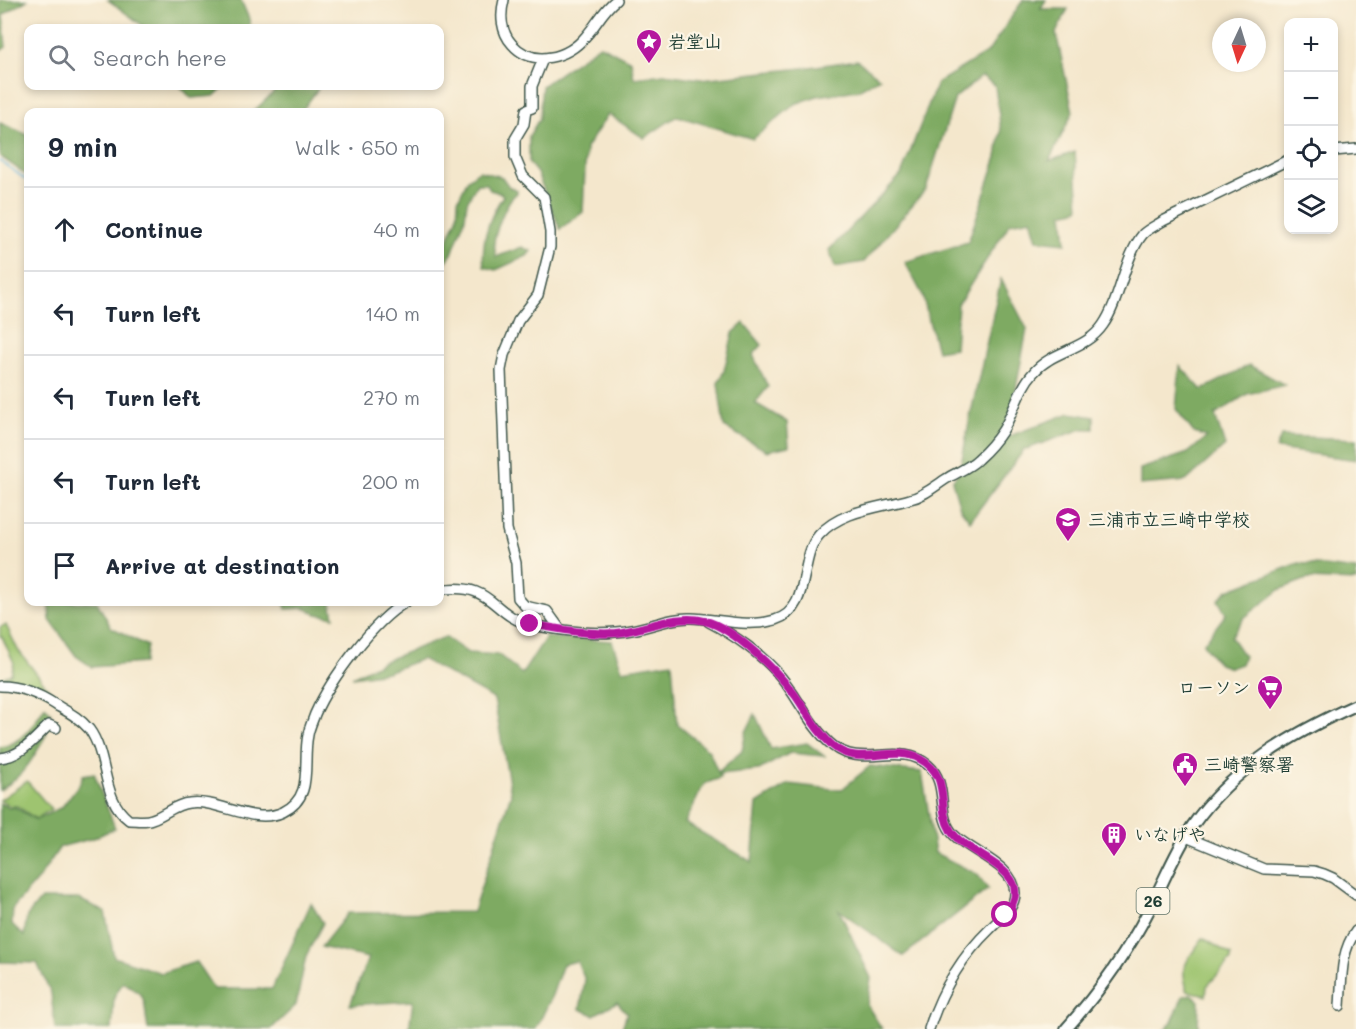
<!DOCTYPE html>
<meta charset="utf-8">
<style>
:root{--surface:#fff;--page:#f2f2f3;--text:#1f2937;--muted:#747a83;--line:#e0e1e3}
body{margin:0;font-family:Mali,"Klee One",sans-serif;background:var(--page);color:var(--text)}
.controls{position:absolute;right:18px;top:18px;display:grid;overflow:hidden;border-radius:12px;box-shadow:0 3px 9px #0003}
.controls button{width:54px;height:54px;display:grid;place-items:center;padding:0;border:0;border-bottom:2px solid var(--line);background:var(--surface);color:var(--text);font:30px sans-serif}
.compass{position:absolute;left:1212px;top:18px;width:54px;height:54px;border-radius:50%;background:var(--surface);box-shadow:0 3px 9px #0003;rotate:184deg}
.stop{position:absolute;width:18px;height:18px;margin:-14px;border:4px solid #b5179e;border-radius:50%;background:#fff}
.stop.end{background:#b5179e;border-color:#fff;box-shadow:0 2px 6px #0008}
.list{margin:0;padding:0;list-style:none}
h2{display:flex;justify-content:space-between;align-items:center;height:78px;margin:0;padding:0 24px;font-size:26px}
h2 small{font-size:20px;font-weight:400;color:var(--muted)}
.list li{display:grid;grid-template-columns:39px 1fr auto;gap:18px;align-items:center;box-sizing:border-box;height:84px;padding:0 24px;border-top:2px solid var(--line)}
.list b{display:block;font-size:22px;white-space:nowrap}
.list em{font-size:20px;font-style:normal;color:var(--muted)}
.icon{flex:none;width:33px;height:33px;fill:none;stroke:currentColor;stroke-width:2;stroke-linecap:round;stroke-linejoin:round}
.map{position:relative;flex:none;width:1356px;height:1029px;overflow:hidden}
.search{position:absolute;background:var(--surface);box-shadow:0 3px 9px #0003;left:24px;top:24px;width:420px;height:66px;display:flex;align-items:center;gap:15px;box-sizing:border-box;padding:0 21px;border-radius:12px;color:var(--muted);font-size:22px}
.panel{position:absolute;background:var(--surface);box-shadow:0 3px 9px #0003;left:24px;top:108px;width:420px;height:498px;border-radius:12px}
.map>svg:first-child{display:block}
</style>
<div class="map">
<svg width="1356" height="1029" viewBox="0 0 1356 1029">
<rect width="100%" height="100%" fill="#fcf5e5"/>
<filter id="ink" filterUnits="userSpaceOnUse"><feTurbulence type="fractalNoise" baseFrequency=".0167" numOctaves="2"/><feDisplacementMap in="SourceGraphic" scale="12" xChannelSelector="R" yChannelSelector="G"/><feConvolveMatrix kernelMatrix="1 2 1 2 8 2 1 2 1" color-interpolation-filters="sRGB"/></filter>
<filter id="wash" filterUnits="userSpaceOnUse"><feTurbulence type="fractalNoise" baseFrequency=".008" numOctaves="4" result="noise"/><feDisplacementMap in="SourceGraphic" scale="24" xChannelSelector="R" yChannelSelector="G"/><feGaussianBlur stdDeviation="1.35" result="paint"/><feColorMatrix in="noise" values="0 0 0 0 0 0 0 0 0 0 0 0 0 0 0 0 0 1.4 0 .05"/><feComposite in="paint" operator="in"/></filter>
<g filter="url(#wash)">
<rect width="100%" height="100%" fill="#f4e7cc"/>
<g fill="#9ec46f" stroke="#5e8052" stroke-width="1.5">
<polygon points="6,625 18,650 54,696 22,684 0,682 0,679 11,674 14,663 2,637 0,636 0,627"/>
<polygon points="27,781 51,809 36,819 17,806 10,806 0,800"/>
<path d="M 1203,938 L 1231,955 L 1231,960 L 1207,986 L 1206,996 L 1186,990 C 1187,984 1184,981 1184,975 C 1182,963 1197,947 1203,938 Z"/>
</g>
<g fill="#7eaa62" stroke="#4e744b" stroke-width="1.5">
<polygon points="0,0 27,0 3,15 6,47 0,51"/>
<polygon points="108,0 241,0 249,19 250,28 146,28"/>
<polygon points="1023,0 1046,0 1040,9 1068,9 1056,33 1073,112 1049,161 1075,152 1079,209 1063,213 1066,243 1037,240 1031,219 1010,223 958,304 955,348 937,351 922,294 905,262 968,242 997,157 1001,131 995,86 982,76 955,98 926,189 864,262 835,267 829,250 901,175 937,83 988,52"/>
<polygon points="600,45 631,61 634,78 664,74 701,79 803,68 857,60 880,78 858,90 817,96 795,104 753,139 677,116 644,138 608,114 586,148 583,212 560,229 537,173 529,163 529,136 539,119 542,86"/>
<polygon points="180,86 225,86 214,96 191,98"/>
<polygon points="280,86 320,86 301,112 253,112"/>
<polygon points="0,123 28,135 28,176 0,156"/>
<path d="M 479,171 L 502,177 L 509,187 L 517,190 L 517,193 C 507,199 498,225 495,237 C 493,243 495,250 496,257 L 522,247 L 531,251 L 527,256 L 496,270 L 484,267 C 481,241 489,217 503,196 L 501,193 L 490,190 L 487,184 L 477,184 L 467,202 L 465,218 L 452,254 L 440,269 L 440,258 L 457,218 L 458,200 L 468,179 Z"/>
<polygon points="1001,279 1027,329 1007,437 1070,413 1094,417 1094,429 1082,429 1024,450 970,521 960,508 952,481 960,470 970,417"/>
<polygon points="744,323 762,345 753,355 768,387 755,403 787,422 789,446 767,451 724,427 718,383 724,371 733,333"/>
<polygon points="1249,365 1285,385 1247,394 1215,415 1225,446 1186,481 1140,485 1140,469 1188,453 1207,437 1194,433 1176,409 1180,366 1202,390"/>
<polygon points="1281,436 1356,439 1356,460 1276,449"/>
<polygon points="1299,563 1356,570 1356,581 1307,579 1281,589 1244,618 1231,637 1244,656 1241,664 1230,668 1219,664 1203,644 1226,614 1218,600 1228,590"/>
<polygon points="49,602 97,602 111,627 147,646 144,663 92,667 76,656 50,620"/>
<polygon points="284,602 331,602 334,617 317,614 304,608 286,609"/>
<polygon points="445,637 468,653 499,655 522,674 546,637 612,641 622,670 672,662 677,724 709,751 718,772 742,751 746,732 755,714 771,749 807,743 824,756 790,753 759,770 719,774 720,778 704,784 685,823 752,862 757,804 789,784 841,790 870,766 922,772 935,853 977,874 988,889 903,956 839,910 871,978 867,1005 882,1029 620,1029 622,1028 627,1013 617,1002 594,1015 580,1009 585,980 577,961 563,964 551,998 536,1029 409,1029 413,1001 350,1005 368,958 321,947 348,913 473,912 511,794 494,699 422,659 387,672 352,677 382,662"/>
<path d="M 45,706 L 51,713 L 48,721 L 23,747 L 0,756 L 0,747 C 21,745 35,723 45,706 Z"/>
<path d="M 47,733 C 35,756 24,776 0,790 L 0,764 L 14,761 Z"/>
<path d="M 94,773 L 115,828 L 94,838 L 60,847 L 39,878 L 13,908 L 12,924 L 24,936 L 27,916 L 41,899 L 79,899 L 105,912 L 114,957 L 161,973 L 196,962 L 214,989 L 272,989 L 311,903 L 323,923 L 306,956 L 296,1005 L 271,1029 L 148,1029 C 142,1001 152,999 123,982 L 114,997 L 112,1029 L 55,1029 L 51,993 L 37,963 L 0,962 L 0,803 L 9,808 L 15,807 L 36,820 L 62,807 L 80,783 L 83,775 Z"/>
<polygon points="1191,994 1199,1001 1198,1029 1165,1029 1172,1022 1183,996"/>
</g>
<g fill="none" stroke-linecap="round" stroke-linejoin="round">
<polyline stroke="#61b3dc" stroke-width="2" points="0,161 28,181"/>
</g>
</g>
<g filter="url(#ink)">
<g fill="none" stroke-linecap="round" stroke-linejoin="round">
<defs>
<g id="tertiary">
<path d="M 504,0 C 500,15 501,32 512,44 C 533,68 568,58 586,36 C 597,24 603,10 616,0"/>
<polyline points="543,59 532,86 532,108 526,110 524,124 515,139 515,157 523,176 544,197 550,232 550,247 538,295 518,321 504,355 501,370 507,529 516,563 518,598 525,606 547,611 560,629"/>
<polyline points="1334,151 1356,149"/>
<path d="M 440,590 C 494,581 491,616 532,625 C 564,631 599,636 631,630 C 651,627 671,617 691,618 C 718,619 749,628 775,620 C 812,609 798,559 819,535 C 841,510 880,508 910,499 C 924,496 935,486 946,479 C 957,472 969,468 978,459 C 988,450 996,441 1003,430 C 1014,412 1019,388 1034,372 C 1053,350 1086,350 1103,325 C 1121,299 1124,257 1143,234 C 1148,229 1157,225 1163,221 L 1288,160"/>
<path d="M 709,622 C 734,635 763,655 781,677 C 799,699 811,728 833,746 C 861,769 901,741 928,765 C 950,784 935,816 954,835 C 971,852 1015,866 1015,893 C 1015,909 1000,918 990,929 C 962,956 941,992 929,1029"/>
<path d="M 0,686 C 20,686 39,694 56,705 C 68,712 80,718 89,729 C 109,756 101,799 129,820 C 137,820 145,822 152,819 C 165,815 175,804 189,803 C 220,799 253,826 283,812 C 315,797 302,763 308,735 C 309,728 313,720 315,714 C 330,680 374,620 406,602"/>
<path d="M 0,758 C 22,756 34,739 49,725 L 56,728"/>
<polyline points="1186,837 1264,869 1314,871 1324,874 1333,878 1356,895"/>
<path d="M 1340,1006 C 1342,980 1340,952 1356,931"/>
</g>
<path id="primary" d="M 1066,1029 C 1098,993 1127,953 1149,910 C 1164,881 1175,852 1193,825 C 1233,768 1293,733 1356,705"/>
</defs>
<use href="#tertiary" stroke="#3f564b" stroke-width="12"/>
<use href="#primary" stroke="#3f564b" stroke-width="14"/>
<use href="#tertiary" stroke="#fff" stroke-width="9"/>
<use href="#primary" stroke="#fff" stroke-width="10"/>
</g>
</g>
<g fill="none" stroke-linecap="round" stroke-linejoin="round" filter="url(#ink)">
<path stroke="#b5179e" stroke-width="8" d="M 530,624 C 558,629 588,635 616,633 C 644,630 677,613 705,621 C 734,628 777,671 795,695 C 807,712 817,732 833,746 C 858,768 893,744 920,759 C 953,777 935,806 951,831 C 968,858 1042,871 1005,915"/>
</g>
<defs>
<symbol id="sight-pin" viewBox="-11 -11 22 30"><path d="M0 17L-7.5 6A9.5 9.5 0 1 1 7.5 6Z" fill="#b5179e" stroke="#fcf5e5"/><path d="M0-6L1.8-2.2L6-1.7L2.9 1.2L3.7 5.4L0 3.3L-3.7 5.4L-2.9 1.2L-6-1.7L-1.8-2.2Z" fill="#fff"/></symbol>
<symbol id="school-pin" viewBox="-11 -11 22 30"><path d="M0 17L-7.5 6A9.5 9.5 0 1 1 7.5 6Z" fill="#b5179e" stroke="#fcf5e5"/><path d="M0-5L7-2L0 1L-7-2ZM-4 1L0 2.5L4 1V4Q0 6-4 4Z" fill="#fff"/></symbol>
<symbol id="supermarket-pin" viewBox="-11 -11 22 30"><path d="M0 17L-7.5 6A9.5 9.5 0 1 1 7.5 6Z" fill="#b5179e" stroke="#fcf5e5"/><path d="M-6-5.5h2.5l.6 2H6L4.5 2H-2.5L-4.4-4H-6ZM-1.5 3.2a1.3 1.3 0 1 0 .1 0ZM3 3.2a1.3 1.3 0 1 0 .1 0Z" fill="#fff"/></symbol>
<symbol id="civic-pin" viewBox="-11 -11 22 30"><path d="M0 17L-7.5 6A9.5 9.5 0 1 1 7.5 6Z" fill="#b5179e" stroke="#fcf5e5"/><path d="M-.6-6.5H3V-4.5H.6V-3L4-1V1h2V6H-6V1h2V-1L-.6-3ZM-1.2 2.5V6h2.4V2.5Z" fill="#fff"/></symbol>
<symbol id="building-pin" viewBox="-11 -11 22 30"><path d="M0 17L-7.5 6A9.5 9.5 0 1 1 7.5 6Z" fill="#b5179e" stroke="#fcf5e5"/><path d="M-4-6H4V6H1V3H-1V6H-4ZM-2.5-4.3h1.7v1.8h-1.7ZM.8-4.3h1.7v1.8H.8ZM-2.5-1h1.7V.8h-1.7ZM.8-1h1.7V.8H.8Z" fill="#fff"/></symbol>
</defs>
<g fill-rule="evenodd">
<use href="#sight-pin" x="634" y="27" width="30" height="40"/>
<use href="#school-pin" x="1053" y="505" width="30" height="40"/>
<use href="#supermarket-pin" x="1255" y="673" width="30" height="40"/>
<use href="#civic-pin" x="1170" y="750" width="30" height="40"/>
<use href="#building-pin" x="1099" y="820" width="30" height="40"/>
</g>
<g text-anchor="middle" stroke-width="4.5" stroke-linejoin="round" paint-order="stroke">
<rect fill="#fcf5e5" stroke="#617469" stroke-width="1.5" x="1136.5" y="888" width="33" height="26" rx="4.5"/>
<g font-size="16" font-weight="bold" fill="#1f3d34">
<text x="1153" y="907">26</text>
</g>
<g font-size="18" font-weight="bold" fill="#1f3d34" stroke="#fcf5e5" text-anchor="start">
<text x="668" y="48">岩堂山</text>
<text x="1088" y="526">三浦市立三崎中学校</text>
<text x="1250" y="694" text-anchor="end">ローソン</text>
<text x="1204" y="771">三崎警察署</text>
<text x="1134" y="841">いなげや</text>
</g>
</g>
</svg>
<div class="controls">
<button>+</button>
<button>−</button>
<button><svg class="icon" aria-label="locate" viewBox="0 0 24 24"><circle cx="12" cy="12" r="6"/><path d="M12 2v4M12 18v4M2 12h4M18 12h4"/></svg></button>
<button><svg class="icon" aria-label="layers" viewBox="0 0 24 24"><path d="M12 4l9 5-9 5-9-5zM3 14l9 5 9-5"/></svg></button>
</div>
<svg class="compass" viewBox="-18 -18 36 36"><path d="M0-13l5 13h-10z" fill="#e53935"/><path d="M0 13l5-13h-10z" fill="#747a83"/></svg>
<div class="stop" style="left:1005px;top:915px"></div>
<div class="stop end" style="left:530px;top:624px"></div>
<div class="search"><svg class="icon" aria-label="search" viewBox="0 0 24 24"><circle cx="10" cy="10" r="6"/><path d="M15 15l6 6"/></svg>Search here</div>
<section class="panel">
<h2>9 min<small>Walk · 650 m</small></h2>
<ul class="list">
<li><svg class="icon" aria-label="ahead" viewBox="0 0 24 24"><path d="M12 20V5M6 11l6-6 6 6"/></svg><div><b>Continue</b></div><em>40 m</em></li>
<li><svg class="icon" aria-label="left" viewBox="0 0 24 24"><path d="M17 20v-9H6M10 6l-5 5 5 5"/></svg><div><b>Turn left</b></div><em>140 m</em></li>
<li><svg class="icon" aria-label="left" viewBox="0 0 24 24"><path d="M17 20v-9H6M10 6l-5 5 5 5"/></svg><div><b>Turn left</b></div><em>270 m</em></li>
<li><svg class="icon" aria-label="left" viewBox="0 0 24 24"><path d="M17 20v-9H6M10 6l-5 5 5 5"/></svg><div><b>Turn left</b></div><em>200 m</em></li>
<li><svg class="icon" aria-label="arrive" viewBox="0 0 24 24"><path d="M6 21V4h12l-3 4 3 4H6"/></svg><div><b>Arrive at destination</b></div></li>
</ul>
</section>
</div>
